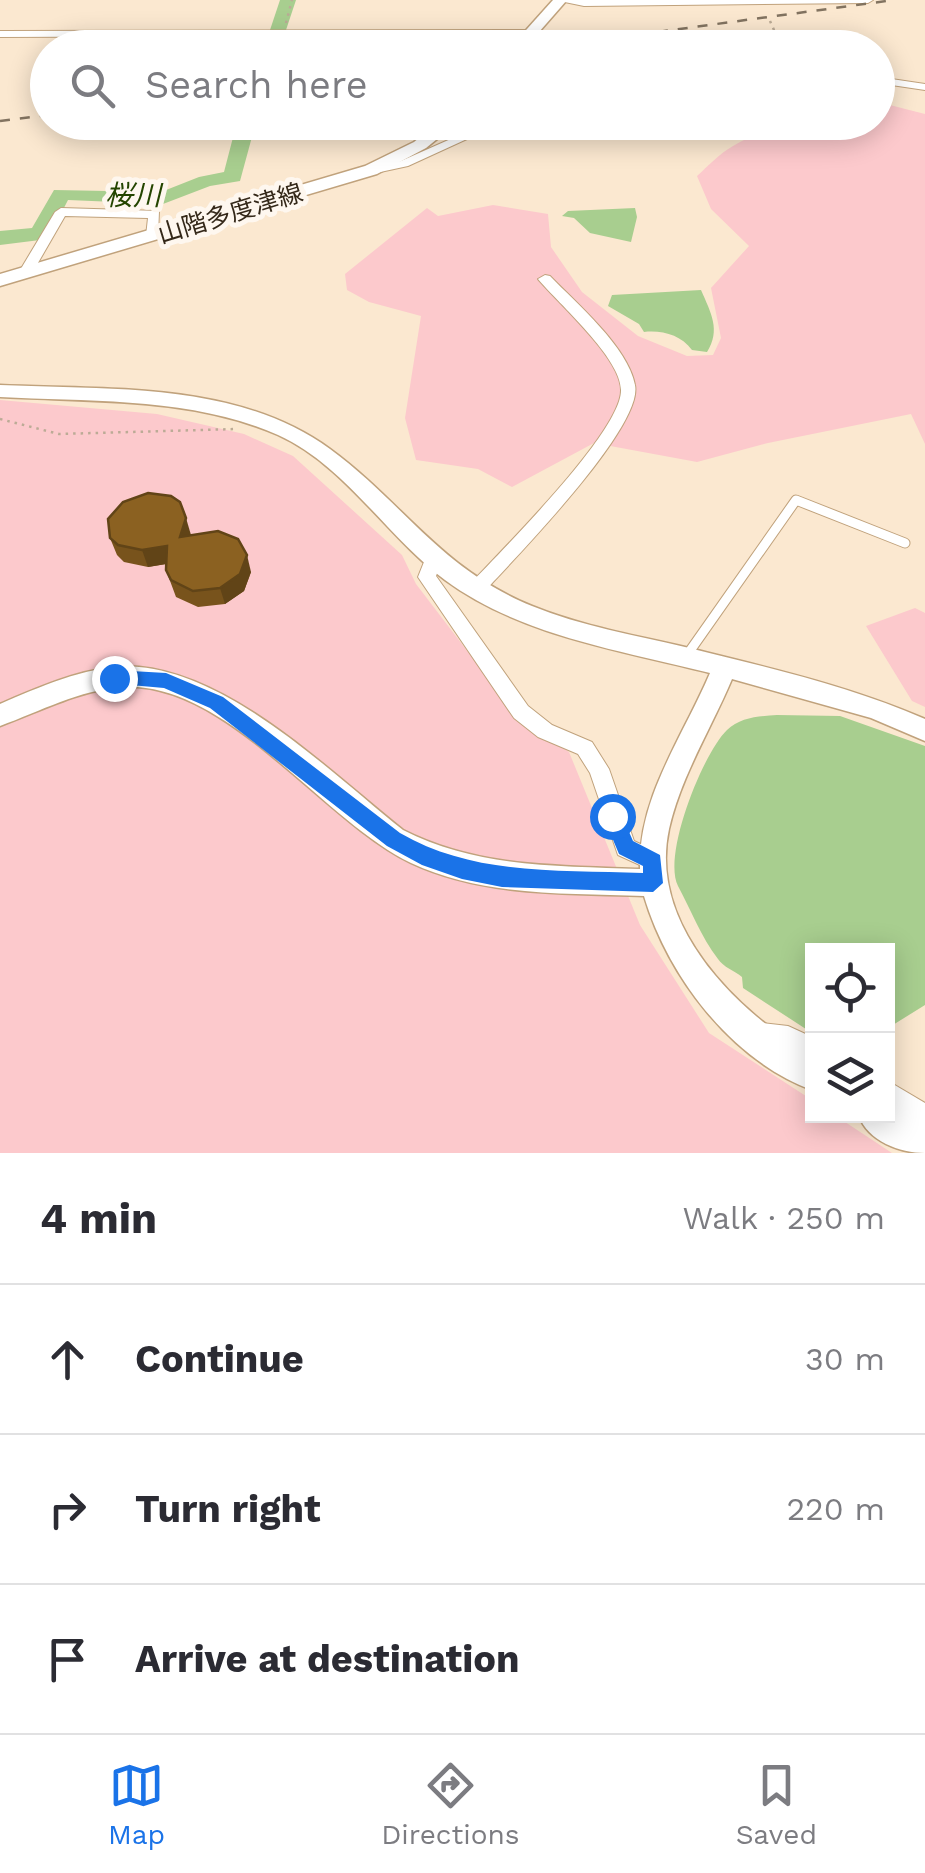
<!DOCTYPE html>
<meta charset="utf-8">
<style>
:root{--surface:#fff;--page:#f2f2f3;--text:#2b2b33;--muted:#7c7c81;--line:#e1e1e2;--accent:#1a73e8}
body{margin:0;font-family:"Work Sans","Noto Sans JP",sans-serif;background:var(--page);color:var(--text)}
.controls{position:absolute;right:30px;bottom:30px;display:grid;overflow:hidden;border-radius:0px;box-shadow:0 5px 25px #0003}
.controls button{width:90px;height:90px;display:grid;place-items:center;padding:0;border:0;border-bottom:2px solid var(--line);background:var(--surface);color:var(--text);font:50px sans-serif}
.stop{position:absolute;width:30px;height:30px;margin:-22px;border:8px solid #1a73e8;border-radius:50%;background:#fff}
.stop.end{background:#1a73e8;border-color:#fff;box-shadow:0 2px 10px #0008}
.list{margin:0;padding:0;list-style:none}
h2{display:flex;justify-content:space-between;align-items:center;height:130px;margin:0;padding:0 40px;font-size:42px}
h2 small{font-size:32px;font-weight:400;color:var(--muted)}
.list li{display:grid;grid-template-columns:65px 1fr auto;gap:30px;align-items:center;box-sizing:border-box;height:150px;padding:0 40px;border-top:2px solid var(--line)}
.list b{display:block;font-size:38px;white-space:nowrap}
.list em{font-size:32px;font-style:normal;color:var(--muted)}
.icon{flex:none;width:55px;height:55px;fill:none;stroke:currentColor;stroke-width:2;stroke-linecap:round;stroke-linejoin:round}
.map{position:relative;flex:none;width:925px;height:1153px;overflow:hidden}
.search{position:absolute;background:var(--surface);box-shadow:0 5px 25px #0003;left:30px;right:30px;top:30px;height:110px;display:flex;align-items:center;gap:25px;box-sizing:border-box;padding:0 35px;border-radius:55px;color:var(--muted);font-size:38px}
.sheet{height:580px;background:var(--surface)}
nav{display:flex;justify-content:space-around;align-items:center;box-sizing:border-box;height:140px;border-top:2px solid var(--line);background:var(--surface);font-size:28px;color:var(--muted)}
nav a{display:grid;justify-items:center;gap:5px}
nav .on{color:var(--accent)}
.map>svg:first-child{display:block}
</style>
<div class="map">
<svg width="925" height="1153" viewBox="0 0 925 1153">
<rect width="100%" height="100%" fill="#fbe8d0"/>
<g fill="#fcc9cc">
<path d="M 878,102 L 925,114 L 925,444 L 911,414 L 768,443 L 697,462 L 594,443 L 512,487 L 478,469 L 416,460 L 405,418 L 421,316 L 369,302 L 347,290 L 345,274 L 427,208 L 438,216 L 493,205 L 548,214 L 551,247 L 582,292 L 638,336 L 687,356 L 713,355 L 721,338 L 711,288 L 749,246 L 711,209 L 697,176 C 708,166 720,153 733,146 C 776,119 829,123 878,122 Z"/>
<polygon points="0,400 157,414 244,434 293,456 402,555 416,584 517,716 569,752 640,925 709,1033 812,1100 812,1116 836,1116 892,1153 0,1153"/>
<polygon points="915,608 925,613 925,707 912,701 866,626"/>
</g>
<g fill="#a8ce8f">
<polygon points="635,208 637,217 631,242 590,233 574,218 562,216 568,211"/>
<path d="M 701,290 C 711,313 721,330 707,352 L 692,350 C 681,335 662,330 644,332 L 639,324 L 608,306 L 612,295 Z"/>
<path d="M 777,715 L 840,716 L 925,746 L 925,1005 L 888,1028 L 888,951 L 812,951 L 812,1033 L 743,988 L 742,977 C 735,971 723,967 718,959 C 701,937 691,910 678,886 C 662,855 703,753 727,730 C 740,717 760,716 777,715 Z"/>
</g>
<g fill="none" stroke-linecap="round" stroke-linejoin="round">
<g fill="#a8ce8f" fill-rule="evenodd">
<polygon points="280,0 296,0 286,30 278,35 270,30"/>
<polygon points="237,122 256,122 240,181 210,186 163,204 68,200 48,239 0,245 0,231 32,228 54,190 161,192 199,177 224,172"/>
</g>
<defs>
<polyline id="service" points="687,655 796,500 905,543"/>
<g id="minor">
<polygon points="555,0 873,0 868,3 584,6"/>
<polygon points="534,30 536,32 531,35 0,37 0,31"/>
<polygon points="878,77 925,84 925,90 878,83"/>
<polygon points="489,122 504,122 408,166 371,174 365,170 401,161"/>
<polygon points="61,208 159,211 158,236 152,240 146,236 148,218 65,216 31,275 21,275 19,272 55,212"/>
<path d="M 545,275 L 550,276 C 576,303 628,347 635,385 C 644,427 513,560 482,594 L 470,594 L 467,589 L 470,584 C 501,551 622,431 621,390 C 621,358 559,304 538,279 Z"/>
<polygon points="434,551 443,557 436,576 528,706 552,725 592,742 609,769 634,841 661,854 664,861 661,868 653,871 618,855 590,773 578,754 538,737 514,718 418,577 428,552"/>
<polygon points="761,1023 788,1026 812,1037 812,1062 786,1050 753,1043 749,1035 753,1027"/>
<polygon points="888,1081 925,1103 925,1131 888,1107"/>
</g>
<g id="tertiary">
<path d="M 0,385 C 109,390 237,381 330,449 C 405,504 438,567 532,606 C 581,626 634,635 685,647 C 766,667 849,686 925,719 L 925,741 L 871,718 L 732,679 C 711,729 681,776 669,829 C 648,926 738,1012 812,1056 L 812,1090 C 731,1060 668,976 644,896 C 566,893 484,897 411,863 C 323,821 227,681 123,687 C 79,690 41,711 0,726 L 0,704 C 42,686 93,663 139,667 C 234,676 331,773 403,830 C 478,868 557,866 640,869 C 638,797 683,737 710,673 C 620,650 521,636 445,580 C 387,537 345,465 278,435 C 192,397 93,402 0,397 Z"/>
<path d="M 888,1105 L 925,1130 L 925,1153 C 900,1153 868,1141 859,1116 L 888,1116 Z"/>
</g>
<g id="secondary">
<polygon points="553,0 567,0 525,48 510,48"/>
<polygon points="439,122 458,122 426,148 377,174 0,286 0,274 365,166 414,142"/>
</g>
</defs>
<use href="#service" stroke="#c0a27c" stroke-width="11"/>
<use href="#minor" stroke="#c0a27c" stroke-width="2"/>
<use href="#tertiary" stroke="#c0a27c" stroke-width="3"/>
<use href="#secondary" stroke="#c0a27c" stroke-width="3"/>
<g stroke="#bcab96" stroke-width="2.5" stroke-dasharray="2.5 5" stroke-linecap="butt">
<polyline points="770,21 782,48"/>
<polyline points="286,23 292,0"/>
<polyline points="0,419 59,434 237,429"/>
</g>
<use href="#service" stroke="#fff" stroke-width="9"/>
<use href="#minor" fill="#fff" fill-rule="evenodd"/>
<use href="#tertiary" fill="#fff" fill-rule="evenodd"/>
<use href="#secondary" fill="#fff" fill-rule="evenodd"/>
<g stroke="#827360" stroke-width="2.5" stroke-dasharray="10 10" stroke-linecap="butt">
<polyline points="539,48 894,0"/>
<polyline points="0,121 48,115"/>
</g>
</g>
<polygon fill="#78531c" points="191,535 251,572 244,591 225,604 198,607 176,597 166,570 166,564 148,567 124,562 117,555 110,538"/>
<g fill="#614417">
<polygon points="186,518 191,535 180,537"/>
<polygon points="167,546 172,563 148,567 142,550"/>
<polygon points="247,555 251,572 244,591 225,604 220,588"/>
</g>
<polygon fill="#8b6121" stroke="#614417" stroke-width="2.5" points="148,493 171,496 180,502 186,518 180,537 218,531 238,539 247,555 240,574 220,588 193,591 171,580 166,570 167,546 142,550 118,545 110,538 108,519 123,502"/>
<path fill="#1a73e8" d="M 114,670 L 166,673 L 223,697 L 400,833 C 474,876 560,870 643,873 L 643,866 L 619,854 L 603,816 L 612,807 L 619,809 L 633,841 L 660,855 L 663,883 L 653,892 L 502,887 L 462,879 L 422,865 L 387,846 L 210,708 L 164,688 L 108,683 L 108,673 Z"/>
<g text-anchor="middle" stroke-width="10" stroke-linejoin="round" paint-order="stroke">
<g font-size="25" fill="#342819" stroke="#fef7ef">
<text transform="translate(230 213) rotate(-17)" y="9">山階多度津線</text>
</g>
<g font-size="28" font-style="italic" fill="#244500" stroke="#fef7ef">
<text x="133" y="205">桜川</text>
</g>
</g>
</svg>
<div class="controls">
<button><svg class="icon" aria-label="locate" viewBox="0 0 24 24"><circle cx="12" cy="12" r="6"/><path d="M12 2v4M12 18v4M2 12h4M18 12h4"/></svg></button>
<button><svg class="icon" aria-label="layers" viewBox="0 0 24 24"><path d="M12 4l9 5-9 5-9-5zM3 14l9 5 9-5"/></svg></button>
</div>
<div class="stop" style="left:612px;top:816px"></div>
<div class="stop end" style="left:114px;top:678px"></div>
<div class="search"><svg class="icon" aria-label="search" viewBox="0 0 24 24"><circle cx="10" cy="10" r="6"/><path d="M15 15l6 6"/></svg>Search here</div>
</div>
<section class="sheet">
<h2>4 min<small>Walk · 250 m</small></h2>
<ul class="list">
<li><svg class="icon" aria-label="ahead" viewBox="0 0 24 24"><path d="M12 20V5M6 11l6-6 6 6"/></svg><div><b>Continue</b></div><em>30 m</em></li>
<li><svg class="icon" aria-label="right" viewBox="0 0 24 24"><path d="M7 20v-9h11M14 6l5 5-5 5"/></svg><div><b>Turn right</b></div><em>220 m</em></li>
<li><svg class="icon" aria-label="arrive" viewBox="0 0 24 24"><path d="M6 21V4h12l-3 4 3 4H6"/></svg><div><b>Arrive at destination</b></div></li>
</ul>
</section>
<nav>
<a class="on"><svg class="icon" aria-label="map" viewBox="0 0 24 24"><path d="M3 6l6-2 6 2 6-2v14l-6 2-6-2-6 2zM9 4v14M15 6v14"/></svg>Map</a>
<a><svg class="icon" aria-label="directions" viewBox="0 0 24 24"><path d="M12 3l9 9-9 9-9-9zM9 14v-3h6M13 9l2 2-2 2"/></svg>Directions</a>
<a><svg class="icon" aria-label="saved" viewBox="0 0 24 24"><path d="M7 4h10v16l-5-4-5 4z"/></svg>Saved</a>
</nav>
